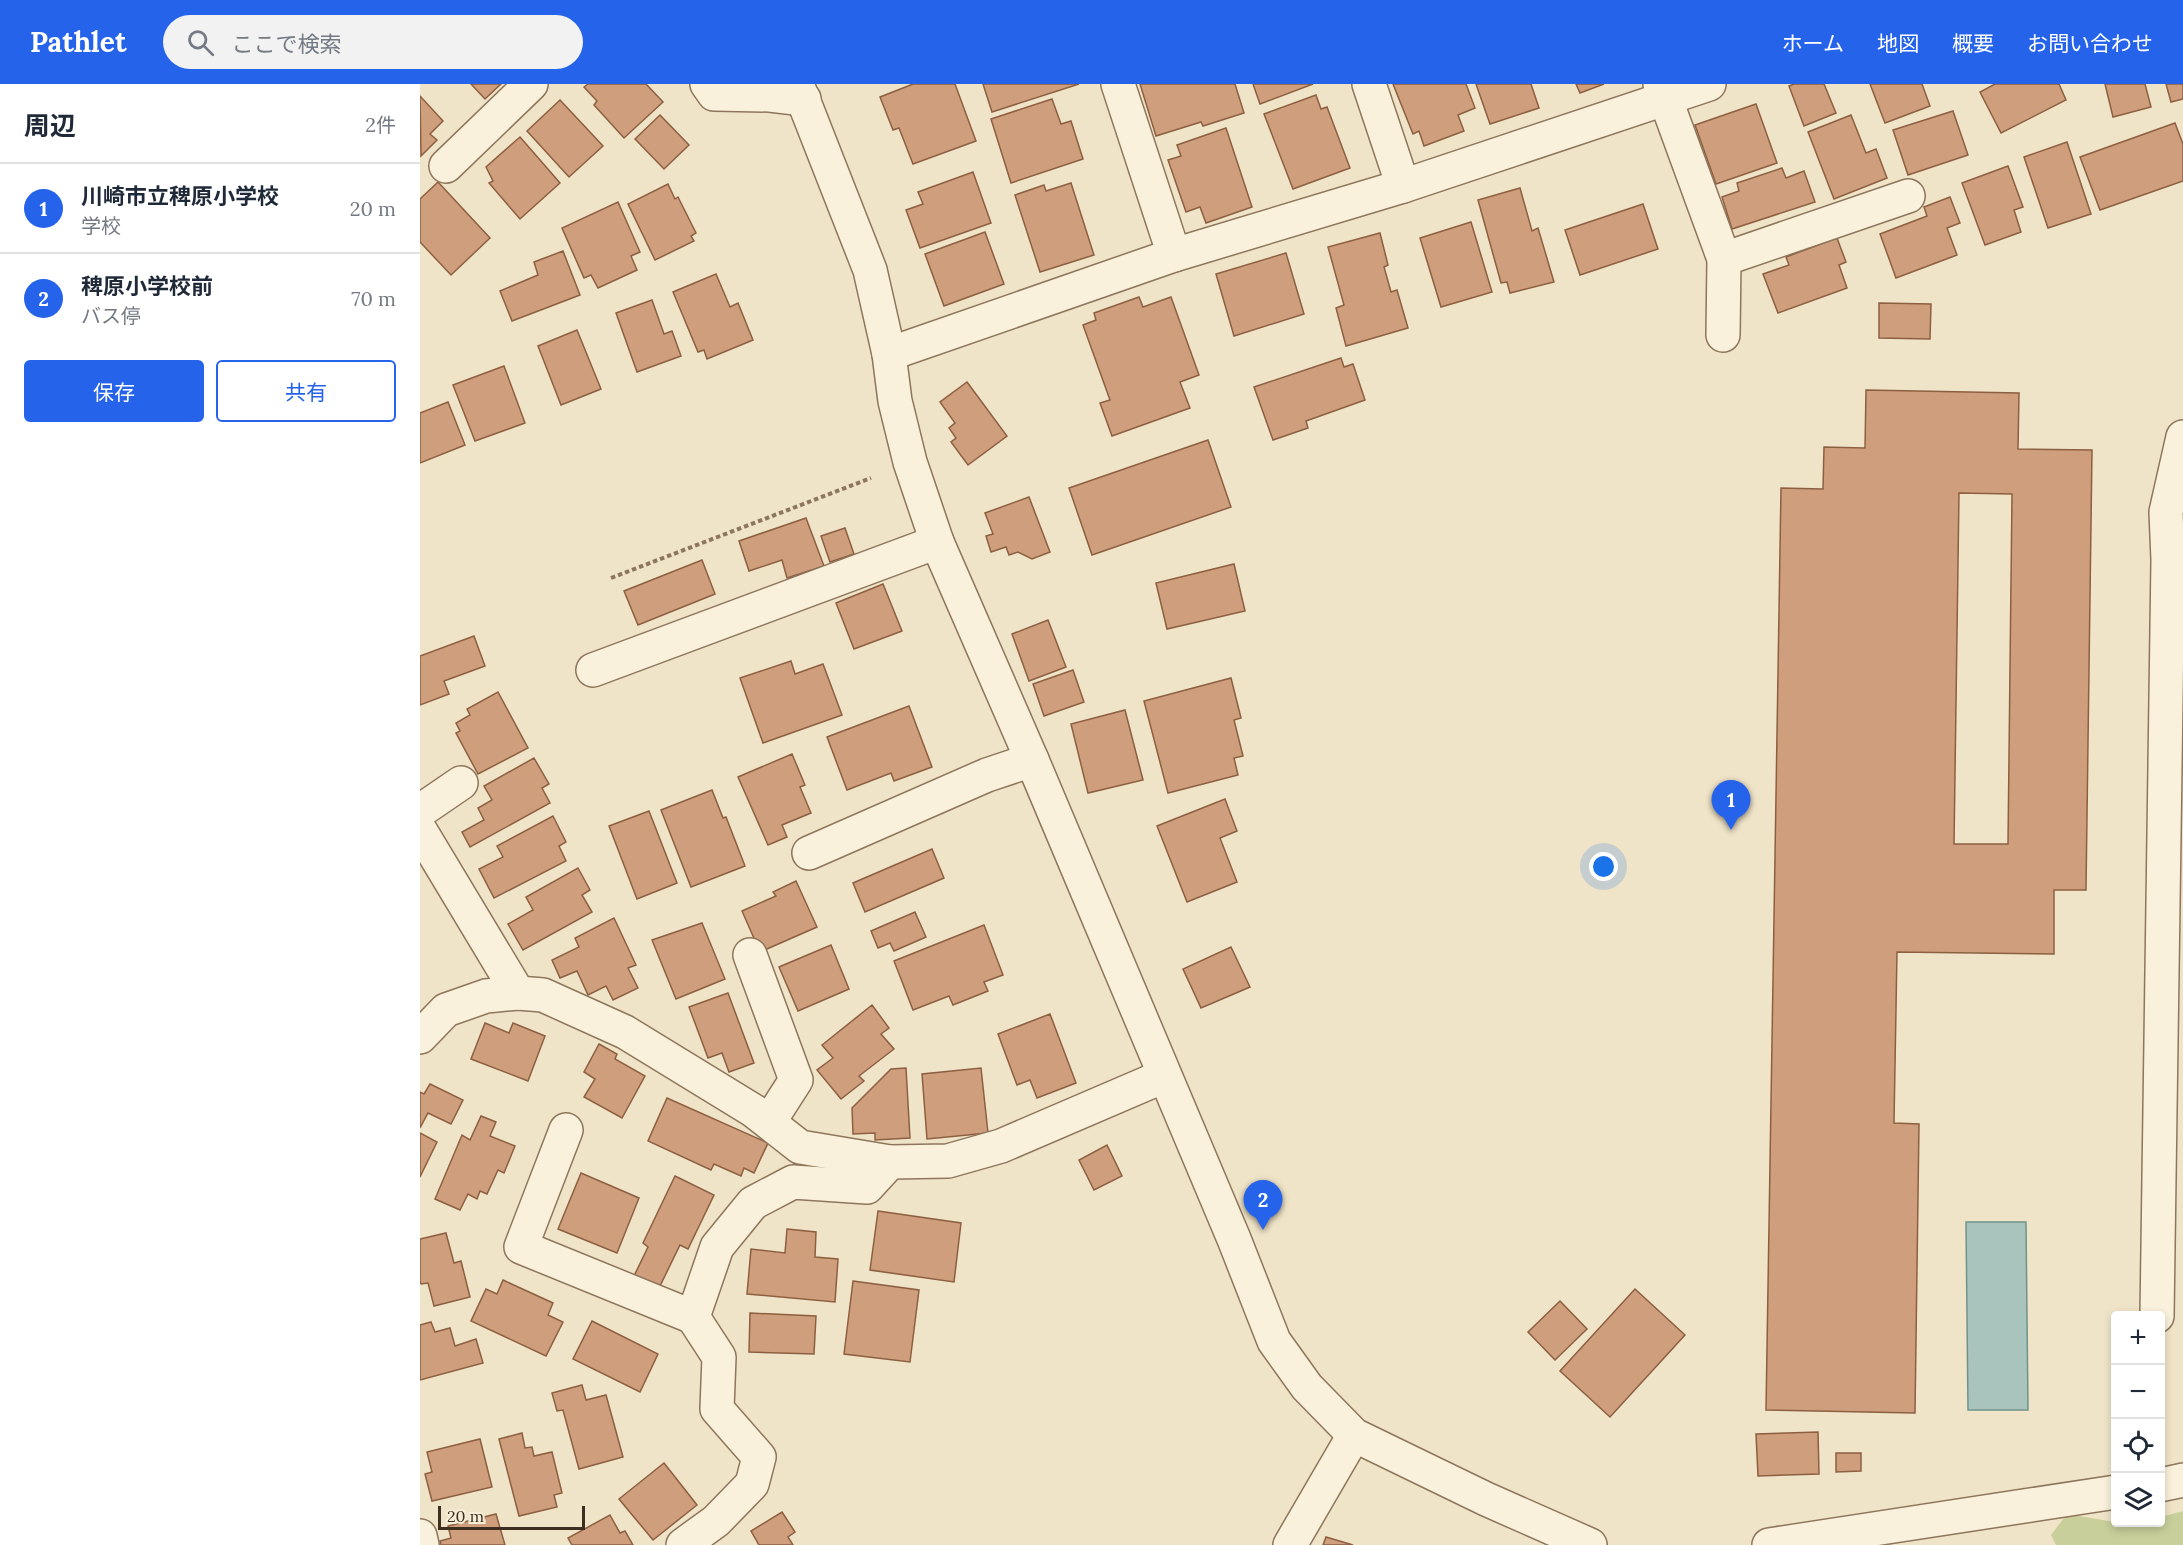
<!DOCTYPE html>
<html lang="ja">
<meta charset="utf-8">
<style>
:root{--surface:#fff;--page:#f2f2f3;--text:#1f2937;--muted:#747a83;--line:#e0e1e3;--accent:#2563eb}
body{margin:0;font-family:Lora,"Noto Sans JP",serif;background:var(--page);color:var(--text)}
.controls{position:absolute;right:18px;bottom:18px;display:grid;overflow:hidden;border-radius:6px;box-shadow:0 3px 9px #0003}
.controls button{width:54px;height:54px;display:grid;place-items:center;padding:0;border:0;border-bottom:2px solid var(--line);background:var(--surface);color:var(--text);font:30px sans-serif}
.scale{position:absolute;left:18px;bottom:15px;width:147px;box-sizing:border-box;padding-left:6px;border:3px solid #3d2e20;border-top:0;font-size:16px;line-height:21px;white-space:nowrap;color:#3d2e20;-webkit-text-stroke:4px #f7eed8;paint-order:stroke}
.you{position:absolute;left:1184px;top:783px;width:21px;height:21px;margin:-15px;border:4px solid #fff;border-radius:50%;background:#1a73e8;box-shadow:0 0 0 9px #1a73e833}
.badge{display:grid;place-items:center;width:39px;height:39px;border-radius:50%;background:var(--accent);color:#fff;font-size:20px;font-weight:700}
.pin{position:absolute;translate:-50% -50px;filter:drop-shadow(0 2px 3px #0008)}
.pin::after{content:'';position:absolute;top:32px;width:21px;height:18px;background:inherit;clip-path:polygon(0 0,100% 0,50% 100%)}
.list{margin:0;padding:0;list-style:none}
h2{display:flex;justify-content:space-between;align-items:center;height:78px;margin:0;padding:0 24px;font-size:26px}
h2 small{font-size:20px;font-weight:400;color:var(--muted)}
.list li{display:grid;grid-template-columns:39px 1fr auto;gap:18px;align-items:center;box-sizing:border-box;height:90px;padding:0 24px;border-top:2px solid var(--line)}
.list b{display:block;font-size:22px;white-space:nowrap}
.list p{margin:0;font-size:20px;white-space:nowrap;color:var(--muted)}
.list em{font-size:20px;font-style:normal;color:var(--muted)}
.actions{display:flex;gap:12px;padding:18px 24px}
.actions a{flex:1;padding:14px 0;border:2px solid var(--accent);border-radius:6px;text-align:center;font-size:21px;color:var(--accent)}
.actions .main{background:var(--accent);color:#fff}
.icon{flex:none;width:33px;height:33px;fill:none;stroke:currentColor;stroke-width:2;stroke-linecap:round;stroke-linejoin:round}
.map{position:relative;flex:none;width:1763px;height:1461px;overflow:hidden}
header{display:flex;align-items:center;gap:36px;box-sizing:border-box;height:84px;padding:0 30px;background:var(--accent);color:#fff}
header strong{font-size:28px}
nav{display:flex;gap:33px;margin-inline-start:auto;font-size:21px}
.search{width:420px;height:54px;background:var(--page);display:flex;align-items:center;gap:15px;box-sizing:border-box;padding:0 21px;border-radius:33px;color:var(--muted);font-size:22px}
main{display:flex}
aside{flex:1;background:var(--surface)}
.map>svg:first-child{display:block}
</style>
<header>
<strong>Pathlet</strong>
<div class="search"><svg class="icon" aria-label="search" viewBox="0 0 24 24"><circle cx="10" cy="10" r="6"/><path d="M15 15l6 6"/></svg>ここで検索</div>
<nav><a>ホーム</a><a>地図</a><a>概要</a><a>お問い合わせ</a></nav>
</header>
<main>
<aside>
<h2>周辺<small>2件</small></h2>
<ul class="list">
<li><span class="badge">1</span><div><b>川崎市立稗原小学校</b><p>学校</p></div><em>20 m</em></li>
<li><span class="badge">2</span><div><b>稗原小学校前</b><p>バス停</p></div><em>70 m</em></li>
</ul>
<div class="actions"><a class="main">保存</a><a>共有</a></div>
</aside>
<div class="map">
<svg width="1763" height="1461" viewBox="0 0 1763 1461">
<rect width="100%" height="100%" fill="#f0e4c8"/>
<polygon fill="#c9cf9b" points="1763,1427 1763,1461 1636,1461 1631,1451 1647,1430 1713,1441 1740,1438 1741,1433"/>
<polygon fill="#a9c4bc" stroke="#6f938a" stroke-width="1.5" points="1546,1138 1606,1138 1608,1326 1548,1326"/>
<g fill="#cf9f7d" stroke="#8d5f41" stroke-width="1.5" fill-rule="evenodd">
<polygon points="51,0 81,0 65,15"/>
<polygon points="168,0 226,0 243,18 204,54 174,21 177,17 164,3"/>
<polygon points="493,0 535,0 556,57 493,80 479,44 473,46 460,13"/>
<polygon points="563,0 659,0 572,28"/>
<polygon points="720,0 815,0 824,29 783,42 781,38 736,52"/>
<polygon points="833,0 893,0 840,20"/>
<polygon points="973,0 1046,0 1055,24 1038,31 1044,47 1004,62 999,47 993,50"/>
<polygon points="1056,0 1111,0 1119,24 1070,40"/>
<polygon points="1156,0 1184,0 1160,9"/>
<polygon points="1374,0 1404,0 1416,29 1384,42 1369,2"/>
<polygon points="1450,0 1502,0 1510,22 1465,39"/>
<polygon points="1575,0 1639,0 1646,16 1581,49 1560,8"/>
<polygon points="1685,0 1725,0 1731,23 1693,33"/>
<polygon points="1746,0 1763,0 1763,15 1751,18"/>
<polygon points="896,11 901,25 907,23 930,84 873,105 844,30"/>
<polygon points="0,12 23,37 10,50 17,56 1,72"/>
<polygon points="632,15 641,40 651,37 663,75 591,99 571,35"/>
<polygon points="140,16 183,62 149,93 107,47"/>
<polygon points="1336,20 1357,79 1296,100 1275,41"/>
<polygon points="1533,27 1548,71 1488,91 1473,46"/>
<polygon points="240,31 269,61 244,85 215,55"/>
<polygon points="1431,31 1446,69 1456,65 1467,94 1414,115 1388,48"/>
<polygon points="1755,39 1763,60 1763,97 1680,126 1660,73"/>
<polygon points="806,44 832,123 786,139 780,123 766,128 748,76 761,72 757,61"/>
<polygon points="100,53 140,99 100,135 69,99 73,97 66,83"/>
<polygon points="1647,58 1671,130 1628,144 1604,73"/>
<polygon points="1588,82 1603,123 1594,126 1601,148 1565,161 1542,99"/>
<polygon points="1362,84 1366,94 1384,87 1395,118 1312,145 1302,113 1319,107 1317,99"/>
<polygon points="553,88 571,139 500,164 486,126 503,120 498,108"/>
<polygon points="18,98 70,154 31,191 0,158 0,115"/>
<polygon points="651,99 674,171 620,188 595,111 624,101 626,107"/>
<polygon points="248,100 255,115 258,113 276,149 271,152 274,157 235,176 208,120"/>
<polygon points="1100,104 1112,147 1118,144 1134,198 1090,209 1087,198 1081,199 1058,116"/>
<polygon points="1530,113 1540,139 1527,144 1537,171 1476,194 1460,150 1507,132 1504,123"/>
<polygon points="198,118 220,168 211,172 217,186 178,204 171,191 164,194 142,144"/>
<polygon points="1223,120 1238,165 1160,191 1145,146"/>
<polygon points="1051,138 1072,208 1021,223 1000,154"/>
<polygon points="565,148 584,200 524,222 505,170"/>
<polygon points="960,149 968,181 964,183 971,208 977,206 988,244 926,262 916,224 924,221 908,163"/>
<polygon points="1417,154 1426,178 1419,181 1427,204 1358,229 1343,190 1369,181 1366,173"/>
<polygon points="143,167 160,211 92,237 80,207 118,191 114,178"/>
<polygon points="866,169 884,230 814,252 796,190"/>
<polygon points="296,190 310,223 318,219 333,256 287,275 284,266 278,268 253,208"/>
<polygon points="719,213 723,223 751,213 779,291 760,298 770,324 692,352 680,319 690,316 663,241 676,236 674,229"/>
<polygon points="232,216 244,250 252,247 261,272 217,288 196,229"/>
<polygon points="1459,219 1511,220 1510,255 1459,254"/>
<polygon points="157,246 181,305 141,321 118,262"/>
<polygon points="921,274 924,283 933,280 945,316 886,337 888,344 853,356 834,303"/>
<polygon points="84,282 105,339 55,357 33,301"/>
<polygon points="547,298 587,352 548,381 531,358 536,354 529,344 535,339 520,318"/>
<path d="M 1446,306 L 1599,309 L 1598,365 L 1672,366 L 1666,806 L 1634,806 L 1634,870 L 1477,868 L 1474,1039 L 1499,1040 L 1495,1329 L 1346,1326 L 1361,404 L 1403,405 L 1404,363 L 1445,364 ZM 1539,409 L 1592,410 L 1588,760 L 1534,760 Z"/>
<polygon points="28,318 45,361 0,379 0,329"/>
<polygon points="788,356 811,423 672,471 649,404"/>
<polygon points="609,413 630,468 612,475 598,468 589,471 586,463 571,468 566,452 573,450 565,429"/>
<polygon points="386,434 404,482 367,494 362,476 329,487 319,457"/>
<polygon points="425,444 434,470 410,478 401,452"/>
<polygon points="282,476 295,510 218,541 204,507"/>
<polygon points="814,480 825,527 747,545 736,499"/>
<polygon points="463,500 482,547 434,565 416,519"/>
<polygon points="628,536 646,583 609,597 592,550"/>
<polygon points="54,552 65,582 24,597 29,610 0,621 0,572"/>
<polygon points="371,577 375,590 403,580 422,631 343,659 320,594"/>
<polygon points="653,586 664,618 624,632 613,600"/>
<polygon points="811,594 821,634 814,636 823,672 814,674 818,691 748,709 724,617"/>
<polygon points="78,608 108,664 58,690 36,649 40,647 36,639 50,631 47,625"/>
<polygon points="489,622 512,683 474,697 471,689 427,706 407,653"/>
<polygon points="705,626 723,696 668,709 651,640"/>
<polygon points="372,670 385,701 380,703 391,729 362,741 367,753 348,761 318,693"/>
<polygon points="114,674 129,700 122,704 130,719 50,763 42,748 64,736 58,724 72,716 64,702"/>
<polygon points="292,706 303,734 306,733 325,782 271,803 241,726"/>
<polygon points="805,715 817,747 800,754 817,798 767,818 737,742"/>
<polygon points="229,727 257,799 217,815 189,742"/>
<polygon points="133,732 146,758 139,762 146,777 74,814 59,785 83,773 77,762"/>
<polygon points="512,765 524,794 445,828 433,799"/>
<polygon points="158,784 170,806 162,811 172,828 103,866 88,840 113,826 106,813"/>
<polygon points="376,797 397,843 340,868 322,827 356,812 353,808"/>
<polygon points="495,828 506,853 474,867 470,859 458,864 451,847"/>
<polygon points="194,834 216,881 208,884 218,904 193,916 186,902 168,911 157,887 140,894 132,876 159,863 155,854"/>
<polygon points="282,839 305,895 256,915 232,856"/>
<polygon points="564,841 583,891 564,898 568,907 533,921 529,912 493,926 474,877"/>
<polygon points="411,861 429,905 378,927 359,883"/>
<polygon points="811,863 830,903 781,924 763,885"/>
<polygon points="308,909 334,979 309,988 302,969 288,974 269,923"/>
<polygon points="452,921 469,944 461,950 474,965 439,992 444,997 421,1015 397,986 413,974 402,961"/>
<polygon points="630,930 656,999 617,1014 610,996 597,1001 578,950"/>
<polygon points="65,939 89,949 93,939 125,952 108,997 51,975"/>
<polygon points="179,960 197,970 195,975 225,992 202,1034 164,1013 175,995 164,988"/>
<polygon points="486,984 490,1054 455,1056 455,1049 433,1050 432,1024 471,985"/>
<polygon points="561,984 568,1049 507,1055 502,990"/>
<polygon points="10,1000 43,1016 31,1040 8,1029 0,1044 0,1008 4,1010"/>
<polygon points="247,1014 348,1059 334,1089 324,1084 321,1092 294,1080 291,1086 228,1057"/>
<polygon points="61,1032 76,1038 70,1052 95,1062 84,1089 78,1086 67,1110 60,1107 57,1115 48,1110 40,1126 15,1115 42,1051 50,1056"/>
<polygon points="0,1049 17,1058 0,1093"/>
<polygon points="687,1061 702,1092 674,1106 659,1076"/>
<polygon points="161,1089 219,1114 197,1169 138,1145"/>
<polygon points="255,1092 294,1111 268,1165 260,1161 239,1204 214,1192 228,1163 223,1159"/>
<polygon points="458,1127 541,1139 534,1198 450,1186"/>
<polygon points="367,1145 396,1148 395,1173 418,1175 415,1218 327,1210 331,1165 365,1169"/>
<polygon points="26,1149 34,1179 41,1177 50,1213 14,1222 8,1199 1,1200 0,1198 0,1155"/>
<polygon points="83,1196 133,1219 128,1231 143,1238 126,1272 51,1237 66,1205 77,1210"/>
<polygon points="433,1197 499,1206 490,1278 424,1270"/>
<polygon points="1215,1205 1265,1251 1190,1333 1140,1287"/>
<polygon points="1140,1217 1167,1245 1135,1276 1108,1248"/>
<polygon points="330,1229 396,1232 394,1270 329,1268"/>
<polygon points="172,1237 238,1270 220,1308 153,1275"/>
<polygon points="11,1238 15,1248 30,1244 35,1262 56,1255 63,1279 0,1296 0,1241"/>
<polygon points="162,1301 166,1316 186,1311 203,1373 159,1385 143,1326 137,1327 132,1309"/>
<polygon points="1398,1348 1399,1390 1338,1392 1336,1350"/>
<polygon points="102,1349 105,1364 112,1363 114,1372 132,1368 142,1409 134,1411 137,1423 99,1432 79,1355"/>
<polygon points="60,1355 72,1403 12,1417 5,1390 12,1388 7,1368"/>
<polygon points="1416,1369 1441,1369 1441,1387 1416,1388"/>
<polygon points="244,1379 277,1421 233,1456 199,1415"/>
<polygon points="362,1428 375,1448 368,1453 373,1461 339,1461 331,1447"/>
<polygon points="76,1430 85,1461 21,1461 20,1457 31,1454 28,1442"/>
<polygon points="190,1431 200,1449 205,1447 213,1461 152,1461 148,1454"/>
<polygon points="906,1453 933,1461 903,1461"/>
</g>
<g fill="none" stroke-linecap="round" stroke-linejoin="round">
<defs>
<g id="minor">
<polyline points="287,0 294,10 350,11 384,15"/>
<polyline points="377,0 450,186 469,270 475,317 490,378 517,458 612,676 814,1155 854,1257 887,1303 934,1351 1066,1415 1170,1461"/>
<polyline points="698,0 754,171"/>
<polyline points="949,0 983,102"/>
<polyline points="1240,0 1304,175 1303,251"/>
<polyline points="26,82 111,0"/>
<polyline points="1304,175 1488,112"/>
<polyline points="469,270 754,171 983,102 1289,0"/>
<polyline points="173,586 517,458"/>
<polyline points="0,727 41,699"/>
<polyline points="0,746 98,909"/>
<polyline points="389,769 567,691 612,676"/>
<polyline points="330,871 376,996 349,1038"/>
<polyline points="0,953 26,926 66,912 98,909 123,911 205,948 334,1027 380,1063 470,1078 528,1077 581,1062 744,992"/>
<polyline points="146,1046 101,1163 273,1233"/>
<polyline points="1737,1232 1748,476 1746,428 1763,353"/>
<polyline points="1740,1401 1763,1396"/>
<polyline points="0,1452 2,1461"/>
<polyline points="263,1461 296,1437 332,1400 339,1373 297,1325 299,1273 273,1233 297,1163 333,1119 373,1098 447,1103 470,1078"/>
<polyline points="870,1461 934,1351"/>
<polyline points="1349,1461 1696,1408"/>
</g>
</defs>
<use href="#minor" stroke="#8d765c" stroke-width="36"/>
<polyline stroke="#8d765c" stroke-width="4" stroke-dasharray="4.5 3" stroke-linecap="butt" points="191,494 451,394"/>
<use href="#minor" stroke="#faf1dc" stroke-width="33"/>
</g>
</svg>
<div class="controls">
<button>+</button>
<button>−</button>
<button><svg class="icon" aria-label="locate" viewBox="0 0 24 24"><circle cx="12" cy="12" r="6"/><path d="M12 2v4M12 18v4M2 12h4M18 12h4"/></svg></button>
<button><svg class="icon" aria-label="layers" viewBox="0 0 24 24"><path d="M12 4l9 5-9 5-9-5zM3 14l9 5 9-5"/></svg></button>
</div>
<div class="scale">20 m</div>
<div class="you"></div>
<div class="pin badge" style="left:1311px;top:746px">1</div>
<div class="pin badge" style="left:843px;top:1146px">2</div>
</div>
</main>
